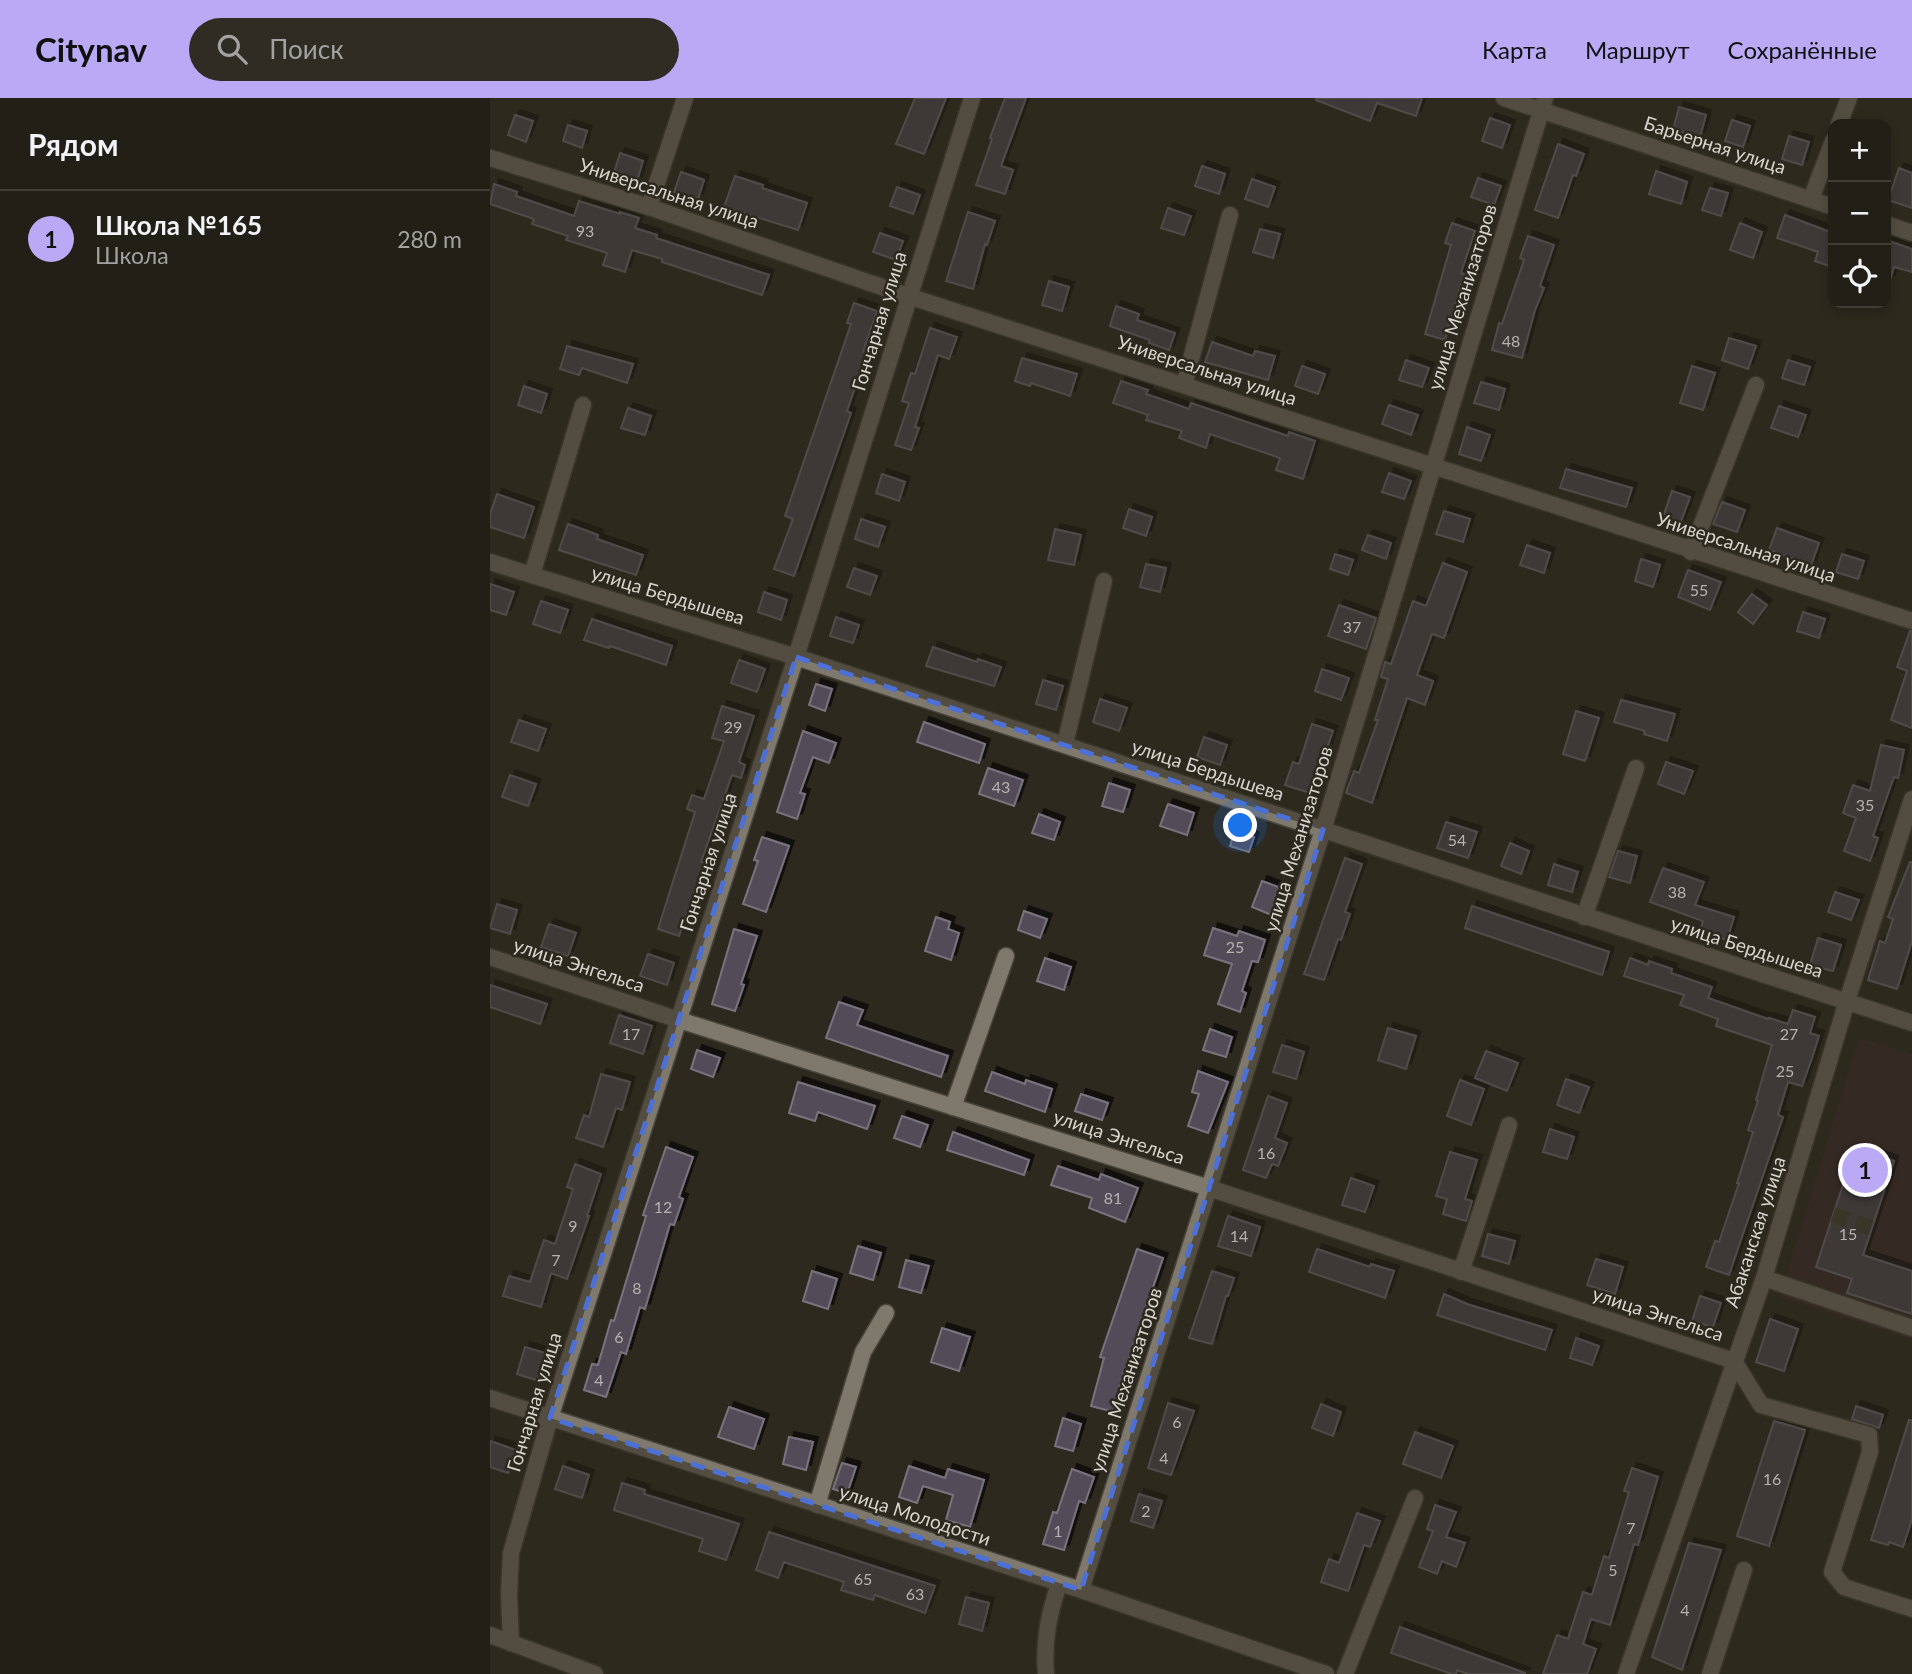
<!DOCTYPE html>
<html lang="ru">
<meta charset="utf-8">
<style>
:root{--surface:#221f16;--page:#2e2c23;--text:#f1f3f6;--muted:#a2a2a1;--line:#3f3d35;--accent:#baaaf6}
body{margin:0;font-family:Lato,sans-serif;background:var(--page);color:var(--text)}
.controls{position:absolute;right:21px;top:21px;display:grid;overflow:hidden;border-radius:14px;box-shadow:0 4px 10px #0003}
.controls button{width:63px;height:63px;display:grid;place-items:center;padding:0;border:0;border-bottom:2px solid var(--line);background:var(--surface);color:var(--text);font:35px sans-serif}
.you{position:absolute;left:751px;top:728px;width:24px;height:24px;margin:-18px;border:5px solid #fff;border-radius:50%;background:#1a73e8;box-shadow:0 0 0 10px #1a73e833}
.badge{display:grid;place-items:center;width:46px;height:46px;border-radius:50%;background:var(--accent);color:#111;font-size:23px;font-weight:700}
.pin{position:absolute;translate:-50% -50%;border:4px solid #fff;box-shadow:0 2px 7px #0006}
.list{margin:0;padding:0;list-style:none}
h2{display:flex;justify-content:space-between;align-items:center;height:91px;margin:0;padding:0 28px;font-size:30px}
h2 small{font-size:23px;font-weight:400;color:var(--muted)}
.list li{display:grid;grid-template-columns:46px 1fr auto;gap:21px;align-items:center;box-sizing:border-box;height:98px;padding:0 28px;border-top:2px solid var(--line)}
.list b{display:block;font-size:26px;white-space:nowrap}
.list p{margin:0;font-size:23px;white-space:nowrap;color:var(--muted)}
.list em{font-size:23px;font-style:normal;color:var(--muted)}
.icon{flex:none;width:38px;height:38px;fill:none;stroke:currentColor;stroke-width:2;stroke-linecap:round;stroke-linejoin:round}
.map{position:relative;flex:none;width:1422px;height:1576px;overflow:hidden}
header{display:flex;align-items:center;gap:42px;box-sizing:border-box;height:98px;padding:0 35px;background:var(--accent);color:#111}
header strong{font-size:33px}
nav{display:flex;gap:38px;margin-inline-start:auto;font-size:24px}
.search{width:490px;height:63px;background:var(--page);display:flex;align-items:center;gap:18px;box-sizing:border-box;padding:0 24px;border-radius:38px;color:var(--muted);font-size:26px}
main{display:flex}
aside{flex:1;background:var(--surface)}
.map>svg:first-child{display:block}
</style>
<header>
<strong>Citynav</strong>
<div class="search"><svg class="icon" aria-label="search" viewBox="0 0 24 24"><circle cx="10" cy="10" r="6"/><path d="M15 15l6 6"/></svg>Поиск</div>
<nav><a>Карта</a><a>Маршрут</a><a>Сохранённые</a></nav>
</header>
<main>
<aside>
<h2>Рядом<small></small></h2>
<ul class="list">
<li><span class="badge">1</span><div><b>Школа №165</b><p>Школа</p></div><em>280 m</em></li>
</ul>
</aside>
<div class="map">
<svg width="1422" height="1576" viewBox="0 0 1422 1576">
<defs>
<filter id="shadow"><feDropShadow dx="5" dy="-5" stdDeviation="0" flood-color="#0009"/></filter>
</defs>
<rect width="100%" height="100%" fill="#2e291e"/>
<polygon fill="#3e2a2c" points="1369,940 1422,956 1422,1241 1290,1199"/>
<g fill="#524c58" stroke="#79737f" stroke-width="2" filter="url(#shadow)">
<polygon points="425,0 456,0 434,56 406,46"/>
<polygon points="515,0 536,0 511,68 523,72 515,96 486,87 502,41 500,40"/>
<polygon points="826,0 932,0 926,18 887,5 880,23 826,2"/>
<polygon points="1189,9 1216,17 1210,39 1183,32"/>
<polygon points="25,17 43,23 36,44 18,37"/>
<polygon points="1000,20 1020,27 1012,50 992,43"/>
<polygon points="1242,22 1260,28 1253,49 1235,43"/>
<polygon points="78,27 97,33 92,50 73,43"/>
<polygon points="1299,38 1319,44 1312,67 1292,61"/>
<polygon points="1068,46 1094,56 1086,78 1083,77 1068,120 1045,112"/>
<polygon points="130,55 153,63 147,83 124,75"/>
<polygon points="712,68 735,76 729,96 705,88"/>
<polygon points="1409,70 1422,75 1422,110 1398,102"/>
<polygon points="1166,73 1197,84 1191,106 1159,96"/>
<polygon points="191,74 214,82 208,101 184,94"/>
<polygon points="245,78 273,87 272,90 317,105 308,132 234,109"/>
<polygon points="988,80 1011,88 1004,107 981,99"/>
<polygon points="762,81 785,89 778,109 755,101"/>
<polygon points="4,86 27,94 26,98 84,118 89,103 130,116 130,114 149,120 145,130 167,137 166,140 279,177 272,197 172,164 172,161 142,152 135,174 113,167 117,155 76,142 78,138 42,126 44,121 0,106"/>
<polygon points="407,89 430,97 423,116 400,108"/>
<polygon points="1220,90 1238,95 1231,118 1212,112"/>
<polygon points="678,110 701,118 694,137 671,130"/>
<polygon points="478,114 505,123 497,147 495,146 483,191 456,183"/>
<polygon points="1295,117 1343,135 1343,169 1325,163 1328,154 1287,140"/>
<polygon points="962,125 985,133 971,175 974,176 955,242 935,236 961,147 955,145"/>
<polygon points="1250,125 1272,134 1263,160 1240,152"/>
<polygon points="770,131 790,136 783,160 763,154"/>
<polygon points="390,135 413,143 406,162 383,154"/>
<polygon points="1038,138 1064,147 1050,188 1054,190 1045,212 1032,260 1002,252 1009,225 1012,226 1034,162 1030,160"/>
<polygon points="1396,142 1422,151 1422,174 1404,169 1400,182 1396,182"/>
<polygon points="559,183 579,189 572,213 552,207"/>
<polygon points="364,205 387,213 373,254 377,255 357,313 361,315 304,478 284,471 303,421 295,418 361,226 357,225"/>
<polygon points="626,208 649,216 647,222 685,235 679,252 659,245 660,242 620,228"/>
<polygon points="440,230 467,239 459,261 448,257 425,329 429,330 421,352 405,347 419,305 412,303 421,275 425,276"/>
<polygon points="1239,240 1266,248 1258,271 1232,262"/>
<polygon points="722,244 763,258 765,253 785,258 778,282 715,264"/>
<polygon points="77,248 143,266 137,285 92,270 89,277 70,271"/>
<polygon points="532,260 587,276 580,298 541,285 540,288 525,283"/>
<polygon points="916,262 939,270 932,289 909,282"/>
<polygon points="1298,262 1320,269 1314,287 1292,280"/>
<polygon points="812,268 835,276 828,296 805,288"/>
<polygon points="1202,268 1225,275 1213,312 1190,305"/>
<polygon points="631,283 658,292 656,296 699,311 701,305 798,338 799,334 825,343 813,381 786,372 790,360 720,336 716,350 689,340 692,333 656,322 658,317 623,305"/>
<polygon points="991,284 1015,291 1009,312 984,305"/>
<polygon points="34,288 57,296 51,315 28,307"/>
<polygon points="899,307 928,317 921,337 892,326"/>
<polygon points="1289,308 1316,317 1308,339 1281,330"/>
<polygon points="138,310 161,318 155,337 131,330"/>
<polygon points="977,329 1000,337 991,363 969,356"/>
<polygon points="1076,371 1142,390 1136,409 1070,390"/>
<polygon points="899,375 921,383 914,401 892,394"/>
<polygon points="392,376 415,384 409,403 386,395"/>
<polygon points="1182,393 1200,399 1190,426 1173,419"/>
<polygon points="7,396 44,409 34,440 0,429 0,416"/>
<polygon points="1232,404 1255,412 1247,434 1223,426"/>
<polygon points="639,411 662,419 656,438 633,430"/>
<polygon points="954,413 980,421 973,444 946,436"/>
<polygon points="371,421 395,429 388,449 365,441"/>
<polygon points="78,426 108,437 107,441 153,457 146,477 69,452"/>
<polygon points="1287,430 1329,445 1321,467 1279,452"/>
<polygon points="565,431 591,437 584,467 558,462"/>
<polygon points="878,437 901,445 896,461 872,452"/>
<polygon points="1037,447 1060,455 1054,475 1030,467"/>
<polygon points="845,456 863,462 858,477 840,471"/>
<polygon points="1352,456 1374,463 1368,481 1346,474"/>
<polygon points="1151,461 1170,467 1163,489 1145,483"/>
<polygon points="953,465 977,474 954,540 942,536 927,577 943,583 935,607 917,600 882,705 856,695 864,673 869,675 888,622 885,622 898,581 891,579 895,564 901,566 923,503 936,508"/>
<polygon points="656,466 676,470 670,494 650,489"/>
<polygon points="364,470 387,478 380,497 357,489"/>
<polygon points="1198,472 1231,484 1220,512 1188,499"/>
<polygon points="0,486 24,494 16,517 0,512"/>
<polygon points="274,494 297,502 291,522 268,514"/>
<polygon points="1262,496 1277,507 1263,526 1248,514"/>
<polygon points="51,503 78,512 70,535 43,526"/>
<polygon points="849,507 886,520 876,551 838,538"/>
<polygon points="1313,514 1335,521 1329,540 1307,533"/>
<polygon points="346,519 369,527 363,545 340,538"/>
<polygon points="102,521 182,548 176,567 120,548 119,550 94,542"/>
<polygon points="1420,533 1422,533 1422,630 1401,622 1417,573 1407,569"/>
<polygon points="443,549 487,564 488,561 511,569 504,588 436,568"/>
<polygon points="249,562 275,571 267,594 241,585"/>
<polygon points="832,571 859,580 851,602 825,593"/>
<polygon points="553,582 573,588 566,612 546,606"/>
<polygon points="326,586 342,591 335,613 319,607"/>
<polygon points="610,601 637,610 629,633 603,624"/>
<polygon points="1131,602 1185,616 1177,643 1154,636 1155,633 1124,624"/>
<polygon points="232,608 264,618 249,664 255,667 251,680 242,677 211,764 215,765 189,838 168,831 205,714 197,711 202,697 214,701 234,643 222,640"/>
<polygon points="1086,613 1109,620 1095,663 1073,656"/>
<polygon points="29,622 56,631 48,653 21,644"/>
<polygon points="434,624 495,646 489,665 427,644"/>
<polygon points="822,626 843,633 837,650 835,649 820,695 795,687 803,664 809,666"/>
<polygon points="313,633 346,645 339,665 323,659 310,695 315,696 307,721 287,714"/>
<polygon points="714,639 737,647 730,667 707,659"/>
<polygon points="1391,647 1414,652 1408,680 1404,679 1383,738 1388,740 1380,763 1354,753 1366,720 1353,715 1363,687 1380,693"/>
<polygon points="1176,664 1203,673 1194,696 1168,686"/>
<polygon points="498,670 533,682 524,708 489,696"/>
<polygon points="20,677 46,686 38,708 12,699"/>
<polygon points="619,685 640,692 633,714 612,708"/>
<polygon points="678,706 704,715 697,737 670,728"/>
<polygon points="549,716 570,724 564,742 542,735"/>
<polygon points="956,724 987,734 978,760 947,750"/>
<polygon points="745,732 764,739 759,754 740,748"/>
<polygon points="272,739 299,748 276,814 253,806 268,763 264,762"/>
<polygon points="1020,745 1039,753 1031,776 1011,768"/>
<polygon points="1128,753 1147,758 1140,785 1119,779"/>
<polygon points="855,760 872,766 855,814 860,816 851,842 848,841 834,882 814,876"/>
<polygon points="1420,764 1422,764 1422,843 1407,891 1378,882 1390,843 1395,845 1403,821 1398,819"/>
<polygon points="1064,766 1088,774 1082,794 1058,787"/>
<polygon points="1173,770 1214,784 1205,807 1244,819 1237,842 1210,833 1213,823 1160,804"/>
<polygon points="772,783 794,791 784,818 762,809"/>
<polygon points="1345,794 1369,802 1361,822 1338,814"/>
<polygon points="7,806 27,812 20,836 0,830"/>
<polygon points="982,808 1119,854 1112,877 975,830"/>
<polygon points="534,813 557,821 550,840 528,832"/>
<polygon points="446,819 460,824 458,831 469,835 461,862 435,853"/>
<polygon points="59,826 86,835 78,858 51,849"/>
<polygon points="723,830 747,838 749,833 775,842 768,864 762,863 752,893 756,895 750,914 728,906 742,866 714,857"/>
<polygon points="244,831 267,838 251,886 254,887 245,913 222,906"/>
<polygon points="1328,840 1351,847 1343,873 1320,867"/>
<polygon points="158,856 184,865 177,887 150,878"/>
<polygon points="555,860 581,869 574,892 547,883"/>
<polygon points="1140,860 1158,867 1159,863 1182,871 1181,875 1222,889 1218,900 1278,921 1279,920 1298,926 1303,912 1325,919 1320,935 1329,938 1322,960 1312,988 1298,984 1288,1017 1293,1019 1239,1177 1216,1169 1225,1143 1229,1144 1249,1085 1247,1085 1263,1034 1258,1032 1268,1003 1266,1002 1282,947 1226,928 1228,921 1190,907 1194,897 1134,878"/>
<polygon points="0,887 57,906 50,926 0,909"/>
<polygon points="349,904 373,912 367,927 458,958 451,979 336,940"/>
<polygon points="129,917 162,928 153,956 120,945"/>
<polygon points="898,930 926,938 916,971 888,962"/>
<polygon points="720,931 742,939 736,959 713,952"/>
<polygon points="792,947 814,954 806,981 783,974"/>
<polygon points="207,952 230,960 223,979 201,971"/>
<polygon points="996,953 1028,965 1017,993 985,980"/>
<polygon points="708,973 738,984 718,1035 698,1028 709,996 702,994"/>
<polygon points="502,974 535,986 536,982 562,991 555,1014 495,993"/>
<polygon points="111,976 140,984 132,1012 126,1010 113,1049 86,1040 94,1017 99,1019"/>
<polygon points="1076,981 1099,989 1089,1015 1067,1007"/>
<polygon points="970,982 994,991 981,1027 957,1018"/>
<polygon points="308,984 385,1008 377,1031 328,1014 325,1023 299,1015"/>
<polygon points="591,996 618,1005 612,1022 585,1013"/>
<polygon points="778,998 797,1005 785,1040 797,1045 788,1068 782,1066 776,1080 753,1072"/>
<polygon points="412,1018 438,1027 430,1049 404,1040"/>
<polygon points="1060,1031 1084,1039 1077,1061 1053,1054"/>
<polygon points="463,1034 539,1062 534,1077 457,1052"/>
<polygon points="176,1049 203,1059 189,1099 193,1101 184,1127 180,1126 155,1211 150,1209 136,1256 131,1254 116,1299 94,1292 102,1266 108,1267 121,1222 124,1223 156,1118 153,1117"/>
<polygon points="1365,1050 1404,1063 1373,1157 1422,1173 1422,1216 1357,1195 1362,1181 1326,1169"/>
<polygon points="960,1054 987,1062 975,1101 982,1103 976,1123 953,1116 957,1101 946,1098"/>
<polygon points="85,1066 111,1076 97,1118 99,1118 77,1181 61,1175 51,1209 13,1198 19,1178 40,1184 54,1142 65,1146 83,1091 77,1089"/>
<polygon points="568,1068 609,1082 611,1076 648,1090 635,1124 599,1110 602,1100 561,1087"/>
<polygon points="861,1080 884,1088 875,1114 852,1107"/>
<polygon points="738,1118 770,1129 761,1158 728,1148"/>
<polygon points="998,1136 1025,1143 1019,1166 992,1158"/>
<polygon points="368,1148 391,1155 383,1182 360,1175"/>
<polygon points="647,1151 673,1160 630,1287 624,1314 601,1308 614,1260 610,1259"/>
<polygon points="827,1151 880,1169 881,1166 904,1173 895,1200 819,1174"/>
<polygon points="1106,1161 1133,1169 1125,1196 1097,1187"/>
<polygon points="416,1162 439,1168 431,1195 409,1189"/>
<polygon points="322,1173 347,1181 338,1211 313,1203"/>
<polygon points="722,1173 744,1180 738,1198 736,1198 722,1246 699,1240"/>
<polygon points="954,1196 977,1206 1062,1232 1055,1252 947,1217"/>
<polygon points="1210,1198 1231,1205 1223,1229 1202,1223"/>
<polygon points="1280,1221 1308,1231 1294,1273 1266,1264"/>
<polygon points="452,1230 480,1239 469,1273 441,1264"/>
<polygon points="1086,1240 1109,1248 1102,1267 1080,1260"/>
<polygon points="35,1249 58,1256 49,1283 27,1276"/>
<polygon points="678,1305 704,1313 681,1377 658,1370"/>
<polygon points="831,1306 851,1314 843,1338 822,1330"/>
<polygon points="1366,1308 1393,1317 1389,1330 1362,1321"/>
<polygon points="239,1309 274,1321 264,1351 228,1339"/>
<polygon points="573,1320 591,1326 583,1353 565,1348"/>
<polygon points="1419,1322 1422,1322 1422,1421 1413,1449 1399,1444 1398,1447 1381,1442"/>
<polygon points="1284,1323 1315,1332 1279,1448 1247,1438"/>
<polygon points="925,1334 963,1348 951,1380 913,1366"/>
<polygon points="299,1339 323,1344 316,1372 293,1366"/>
<polygon points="0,1343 26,1352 18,1375 0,1369"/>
<polygon points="352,1365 366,1369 357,1396 343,1391"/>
<polygon points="73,1368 99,1377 92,1400 65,1391"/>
<polygon points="419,1368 455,1380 458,1371 494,1382 480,1429 456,1422 463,1397 433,1388 427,1405 409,1399"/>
<polygon points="1142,1370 1168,1379 1148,1447 1144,1446 1120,1527 1101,1521 1093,1546 1106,1551 1097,1576 1053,1576 1067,1537 1078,1541 1093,1494 1102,1497 1114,1458 1119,1460 1139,1394 1134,1393"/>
<polygon points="582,1371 604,1379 595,1405 589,1403 574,1452 553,1446 563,1414 567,1415"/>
<polygon points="132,1385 155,1392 154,1396 249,1426 236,1462 209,1453 213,1441 124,1412"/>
<polygon points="649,1396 672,1403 663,1430 641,1423"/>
<polygon points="945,1407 966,1414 956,1439 975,1445 966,1469 952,1463 947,1476 929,1469 943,1433 937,1431"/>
<polygon points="867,1415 890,1423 880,1449 874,1447 858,1493 831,1484 839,1461 849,1465"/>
<polygon points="279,1434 445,1488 435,1515 385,1497 383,1502 351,1492 354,1484 294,1464 288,1480 266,1472"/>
<polygon points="1199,1445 1231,1452 1192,1572 1162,1559"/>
<polygon points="476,1499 499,1505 492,1533 469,1526"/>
<polygon points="910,1529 1035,1575 1035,1576 978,1576 967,1572 966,1576 962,1576 901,1555"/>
</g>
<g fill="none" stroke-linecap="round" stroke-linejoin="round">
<polyline stroke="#474338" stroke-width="16" stroke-dasharray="16 8" stroke-linecap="butt" points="1343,1117 1382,1130"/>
<defs>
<g id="minor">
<polyline points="1014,0 1343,109"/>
<polyline points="1349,26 1359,0"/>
<polyline points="0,60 159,109 418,198 1422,523"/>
<polyline points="1321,101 1343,43"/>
<polyline points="159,109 195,0"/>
<polyline points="1396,126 1422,135"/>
<polyline points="694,287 740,117"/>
<polyline points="1201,454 1266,287"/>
<polyline points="0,464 306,559 1422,925"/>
<polyline points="42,477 93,307"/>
<polyline points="575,646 614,483"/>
<polyline points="1094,819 1146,670"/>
<polyline points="0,859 189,922 719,1090 1244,1263 1271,1307 1379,1337 1380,1354 1342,1474 1354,1489 1422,1511"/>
<polyline points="463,1009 516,858"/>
<polyline points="971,1174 1019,1027"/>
<polyline points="1274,1180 1422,1230"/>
<polyline points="0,1300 591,1492 836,1576"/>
<polyline points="327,1407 373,1254 396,1215"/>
<polyline points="591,1492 833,732 1055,0"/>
<polyline points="0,1537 105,1576"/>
<polyline points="21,1545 19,1497 21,1455 60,1320 306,559 482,0"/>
<path d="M 556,1576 C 553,1544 559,1516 569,1486"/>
<polyline points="855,1576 925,1400"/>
<polyline points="1136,1576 1274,1180 1357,903 1422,701"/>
<polyline points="1220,1576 1254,1472"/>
</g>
</defs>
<use href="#minor" stroke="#48443a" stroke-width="19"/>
<use href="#minor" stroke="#7e796c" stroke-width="16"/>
</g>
<path d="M0 0H1422V1576H0ZM 306,559 L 833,732 L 591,1492 L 60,1320 Z" fill="#2e291e" fill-opacity=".55" fill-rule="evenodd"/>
<path fill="none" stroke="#4c70d5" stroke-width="5" stroke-dasharray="14 9" stroke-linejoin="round" d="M 306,559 L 833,732 L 591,1492 L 60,1320 Z"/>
<g text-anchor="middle" stroke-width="5" stroke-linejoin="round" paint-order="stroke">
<g font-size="16" fill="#b6b2b0">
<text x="95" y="139">93</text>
<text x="1021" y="249">48</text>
<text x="1209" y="498">55</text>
<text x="862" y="535">37</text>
<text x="243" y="635">29</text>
<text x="511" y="695">43</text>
<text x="1375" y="713">35</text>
<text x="967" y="748">54</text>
<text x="1187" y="800">38</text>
<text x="745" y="855">25</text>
<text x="141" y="942">17</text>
<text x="1299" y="942">27</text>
<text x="1295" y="979">25</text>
<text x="776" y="1061">16</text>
<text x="623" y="1106">81</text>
<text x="173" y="1115">12</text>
<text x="83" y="1134">9</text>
<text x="1358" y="1142">15</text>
<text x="749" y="1144">14</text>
<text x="66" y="1168">7</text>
<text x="147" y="1196">8</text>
<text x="129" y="1245">6</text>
<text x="109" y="1288">4</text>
<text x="687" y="1330">6</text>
<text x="674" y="1366">4</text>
<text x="1282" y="1387">16</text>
<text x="656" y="1419">2</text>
<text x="1141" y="1436">7</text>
<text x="568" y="1439">1</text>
<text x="1123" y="1478">5</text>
<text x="373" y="1487">65</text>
<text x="425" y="1502">63</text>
<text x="1195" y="1518">4</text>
</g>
<g font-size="19" fill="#d7d4cd" stroke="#2e291e">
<text transform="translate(1225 47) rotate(18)" y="7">Барьерная улица</text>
<text transform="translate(179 95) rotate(18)" y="7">Универсальная улица</text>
<text transform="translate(972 199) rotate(-73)" y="7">улица Механизаторов</text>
<text transform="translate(389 223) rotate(-73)" y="7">Гончарная улица</text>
<text transform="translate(717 272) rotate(18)" y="7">Универсальная улица</text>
<text transform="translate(1256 449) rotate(18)" y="7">Универсальная улица</text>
<text transform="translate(178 497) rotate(17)" y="7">улица Бердышева</text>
<text transform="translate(718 672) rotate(18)" y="7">улица Бердышева</text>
<text transform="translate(808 741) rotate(-73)" y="7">улица Механизаторов</text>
<text transform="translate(218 764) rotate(-72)" y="7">Гончарная улица</text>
<text transform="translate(1257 849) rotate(18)" y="7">улица Бердышева</text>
<text transform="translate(89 867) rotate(18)" y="7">улица Энгельса</text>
<text transform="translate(629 1039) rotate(18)" y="7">улица Энгельса</text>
<text transform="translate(1265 1134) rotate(-72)" y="7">Абаканская улица</text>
<text transform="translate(1168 1216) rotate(18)" y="7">улица Энгельса</text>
<text transform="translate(636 1282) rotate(-72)" y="7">улица Механизаторов</text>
<text transform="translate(44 1304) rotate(-73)" y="7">Гончарная улица</text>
<text transform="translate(425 1417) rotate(18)" y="7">улица Молодости</text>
</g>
</g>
</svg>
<div class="controls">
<button>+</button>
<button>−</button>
<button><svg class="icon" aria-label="locate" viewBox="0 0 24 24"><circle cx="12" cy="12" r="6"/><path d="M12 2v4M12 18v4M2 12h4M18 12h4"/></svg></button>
</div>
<div class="you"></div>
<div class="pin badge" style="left:1375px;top:1072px">1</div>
</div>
</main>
